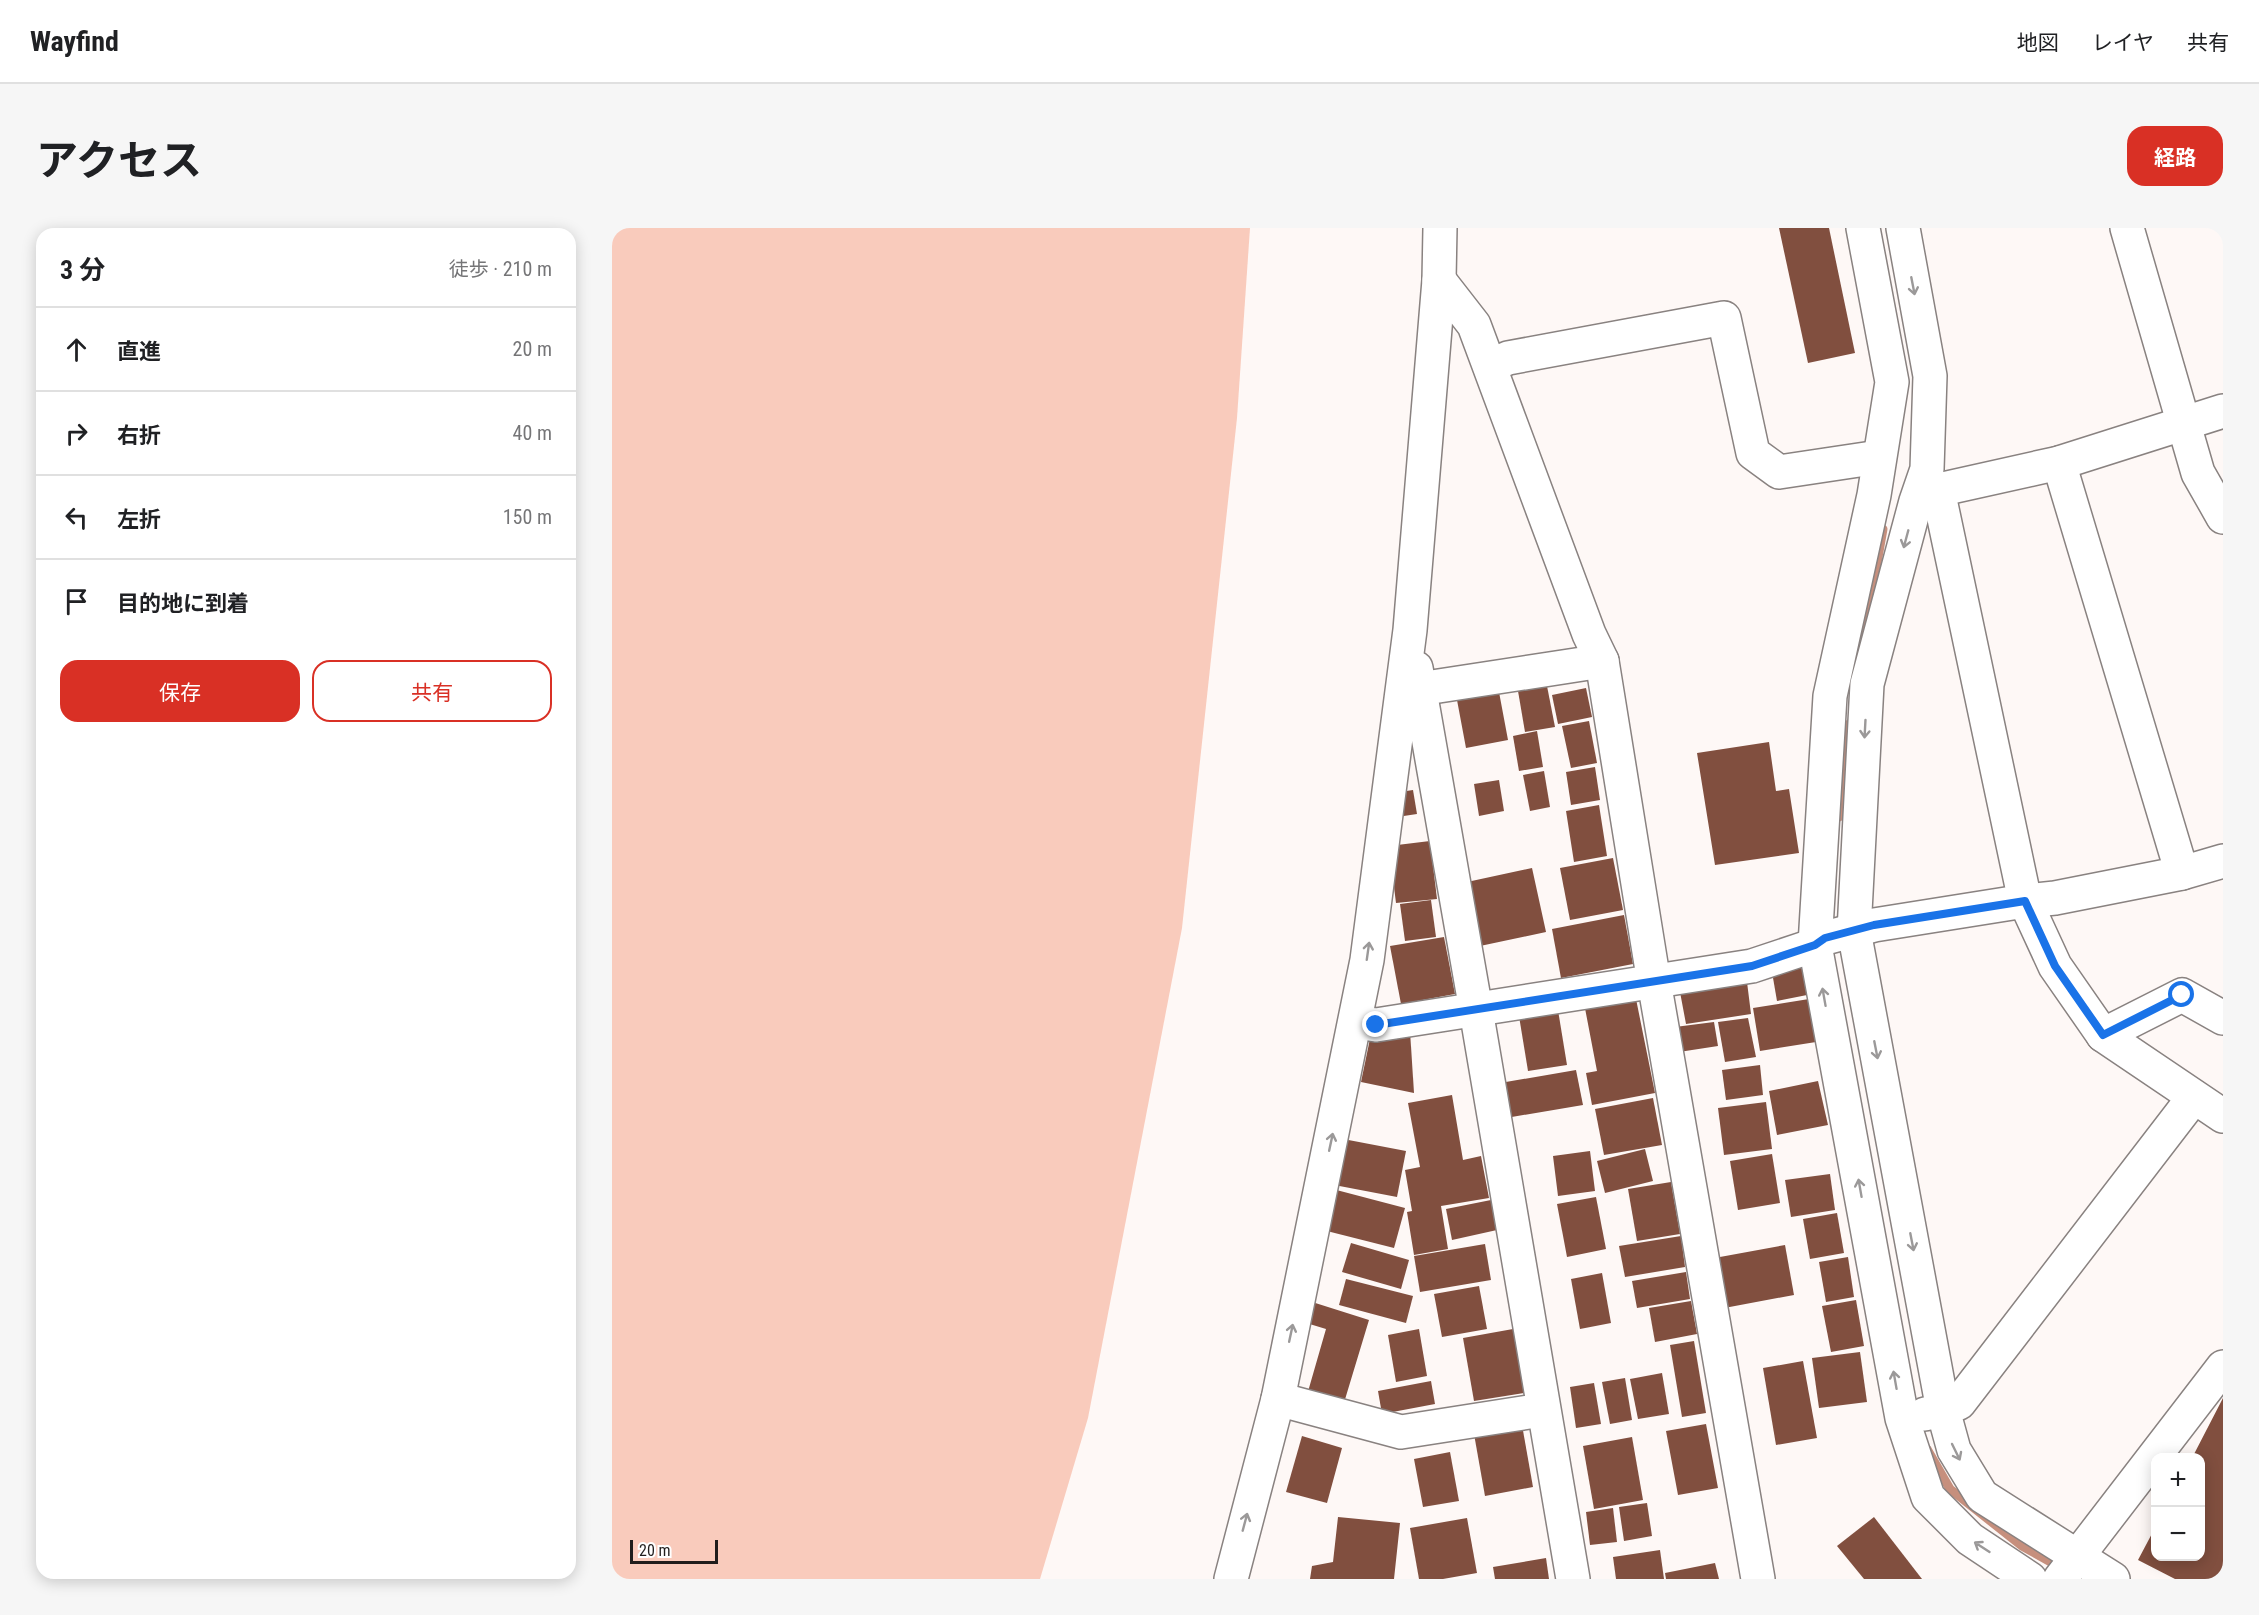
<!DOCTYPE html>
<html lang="ja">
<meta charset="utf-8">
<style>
:root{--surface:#fff;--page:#f6f6f6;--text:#202124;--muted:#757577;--line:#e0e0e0;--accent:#d93025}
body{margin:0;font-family:"Roboto Condensed","Noto Sans JP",sans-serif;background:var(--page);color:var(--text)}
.controls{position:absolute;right:18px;bottom:18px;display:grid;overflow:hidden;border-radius:12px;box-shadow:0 3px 15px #0003}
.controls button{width:54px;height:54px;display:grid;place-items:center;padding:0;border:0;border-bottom:2px solid var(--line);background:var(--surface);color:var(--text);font:30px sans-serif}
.scale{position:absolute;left:18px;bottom:15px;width:88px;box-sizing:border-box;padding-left:6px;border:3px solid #201d1c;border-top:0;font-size:16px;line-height:21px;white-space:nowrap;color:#201d1c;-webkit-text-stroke:4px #fff;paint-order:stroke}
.stop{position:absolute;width:18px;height:18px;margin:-14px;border:4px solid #1a73e8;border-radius:50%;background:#fff}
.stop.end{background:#1a73e8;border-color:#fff;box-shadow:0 2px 6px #0008}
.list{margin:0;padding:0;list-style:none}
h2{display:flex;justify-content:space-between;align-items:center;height:78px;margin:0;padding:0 24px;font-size:26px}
h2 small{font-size:20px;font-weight:400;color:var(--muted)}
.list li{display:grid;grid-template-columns:39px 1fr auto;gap:18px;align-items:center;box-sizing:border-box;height:84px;padding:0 24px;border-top:2px solid var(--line)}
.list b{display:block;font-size:22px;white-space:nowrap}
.list em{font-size:20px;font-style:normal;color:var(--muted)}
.actions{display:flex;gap:12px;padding:18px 24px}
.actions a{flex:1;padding:14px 0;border:2px solid var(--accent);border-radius:18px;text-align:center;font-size:21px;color:var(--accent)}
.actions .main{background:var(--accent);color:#fff}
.icon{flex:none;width:33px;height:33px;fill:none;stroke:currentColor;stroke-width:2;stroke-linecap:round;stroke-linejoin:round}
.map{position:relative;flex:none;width:1611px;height:1351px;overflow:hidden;border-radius:18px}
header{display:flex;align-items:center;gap:36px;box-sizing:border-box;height:84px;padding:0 30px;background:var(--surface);border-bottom:2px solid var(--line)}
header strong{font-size:28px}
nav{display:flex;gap:33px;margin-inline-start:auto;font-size:21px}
.intro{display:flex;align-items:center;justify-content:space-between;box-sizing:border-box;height:144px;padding:0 36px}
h1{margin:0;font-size:42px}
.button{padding:15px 27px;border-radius:18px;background:var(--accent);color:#fff;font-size:21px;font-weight:700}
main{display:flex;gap:36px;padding:0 36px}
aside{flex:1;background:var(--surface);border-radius:18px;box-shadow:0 3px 15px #0003}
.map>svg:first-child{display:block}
</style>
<header>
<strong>Wayfind</strong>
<nav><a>地図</a><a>レイヤ</a><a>共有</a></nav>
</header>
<div class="intro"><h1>アクセス</h1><a class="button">経路</a></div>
<main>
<aside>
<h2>3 分<small>徒歩 · 210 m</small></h2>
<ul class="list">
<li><svg class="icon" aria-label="ahead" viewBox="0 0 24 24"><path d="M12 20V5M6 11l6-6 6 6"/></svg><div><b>直進</b></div><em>20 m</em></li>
<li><svg class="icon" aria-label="right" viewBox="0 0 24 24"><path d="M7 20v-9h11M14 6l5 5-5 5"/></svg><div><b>右折</b></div><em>40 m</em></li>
<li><svg class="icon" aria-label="left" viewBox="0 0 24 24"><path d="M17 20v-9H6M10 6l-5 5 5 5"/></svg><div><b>左折</b></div><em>150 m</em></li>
<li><svg class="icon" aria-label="arrive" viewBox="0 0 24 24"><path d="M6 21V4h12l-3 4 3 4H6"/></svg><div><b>目的地に到着</b></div></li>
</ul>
<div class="actions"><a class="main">保存</a><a>共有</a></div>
</aside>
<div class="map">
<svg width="1611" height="1351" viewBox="0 0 1611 1351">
<rect width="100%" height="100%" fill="#fef8f6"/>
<polygon fill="#f9cbbc" points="0,0 638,0 625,190 570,700 476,1190 428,1351 0,1351"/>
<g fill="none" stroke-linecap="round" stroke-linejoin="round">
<g stroke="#c68f7d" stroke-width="9">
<polyline points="1252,408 1271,301"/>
<polyline points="1227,589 1237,496"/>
<polyline points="1315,1221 1338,1261 1410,1318 1469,1351"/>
</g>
</g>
<g fill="#814f3f">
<polygon points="1167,0 1217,0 1243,125 1196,135"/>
<polygon points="935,458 943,499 913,504 906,463"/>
<polygon points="974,460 980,489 946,496 940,467"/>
<polygon points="887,464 896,512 854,520 845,472"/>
<polygon points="977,493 985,535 959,540 950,498"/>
<polygon points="925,503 931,539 907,543 901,508"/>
<polygon points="1157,514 1164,563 1177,561 1187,625 1103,637 1085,525"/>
<polygon points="983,539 988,572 959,577 954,544"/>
<polygon points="932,543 938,579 918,583 911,547"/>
<polygon points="887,552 892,583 867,588 862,556"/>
<polygon points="801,562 805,586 785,589 781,565"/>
<polygon points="987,577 995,628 962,634 954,583"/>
<polygon points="818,613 825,671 784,675 777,618"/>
<polygon points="1001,630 1011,682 958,692 948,640"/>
<polygon points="920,640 934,704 868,718 855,654"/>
<polygon points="819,672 824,709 793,713 788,676"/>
<polygon points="1012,687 1021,736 949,750 940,701"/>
<polygon points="832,709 843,766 789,776 778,718"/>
<polygon points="1190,739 1195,767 1165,773 1160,744"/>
<polygon points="1135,754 1139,786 1074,796 1068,764"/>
<polygon points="1023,766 1043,865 980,877 974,845 985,843 972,775"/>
<polygon points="1197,771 1204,814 1148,823 1141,780"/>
<polygon points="945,776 955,837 916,843 906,782"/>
<polygon points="1136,790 1144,829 1113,834 1106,794"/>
<polygon points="1102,794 1106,818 1067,824 1063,799"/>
<polygon points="798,803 802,865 749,854 759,806"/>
<polygon points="1148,837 1151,867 1114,872 1110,842"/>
<polygon points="964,842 971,877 894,890 888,855"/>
<polygon points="1206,853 1216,897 1165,907 1157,863"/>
<polygon points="840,867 851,932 869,928 877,970 829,978 836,1021 802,1027 795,984 800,983 793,942 808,939 796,875"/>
<polygon points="1041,870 1050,917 992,927 983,881"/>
<polygon points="1154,874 1160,921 1112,927 1106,880"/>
<polygon points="726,910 794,923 785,969 717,956"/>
<polygon points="1033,921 1041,953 993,965 985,933"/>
<polygon points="978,923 983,963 946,968 941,928"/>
<polygon points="1160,926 1168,975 1126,982 1118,933"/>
<polygon points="1218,946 1223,982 1179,989 1173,952"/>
<polygon points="1059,954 1068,1006 1025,1013 1016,961"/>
<polygon points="713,959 793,980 782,1020 703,1000"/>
<polygon points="984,969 994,1021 955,1029 945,976"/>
<polygon points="879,972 885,1002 840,1012 834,981"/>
<polygon points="1225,985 1232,1025 1198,1031 1191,991"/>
<polygon points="1069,1008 1073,1039 1013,1049 1007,1018"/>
<polygon points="739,1015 797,1032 789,1061 730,1044"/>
<polygon points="873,1016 879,1052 808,1064 802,1028"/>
<polygon points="1173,1017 1182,1067 1107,1081 1097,1031"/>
<polygon points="1236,1029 1242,1069 1214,1074 1207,1034"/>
<polygon points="1074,1044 1078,1071 1025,1080 1020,1053"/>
<polygon points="990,1045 999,1095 968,1101 959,1051"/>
<polygon points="734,1051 801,1068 794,1095 727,1077"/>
<polygon points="867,1058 875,1101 830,1109 822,1066"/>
<polygon points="1244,1072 1252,1118 1219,1124 1210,1078"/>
<polygon points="697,1073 757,1092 731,1178 695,1167 714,1101 691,1094"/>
<polygon points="1079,1073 1085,1106 1043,1114 1037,1080"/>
<polygon points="807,1101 815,1148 784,1154 776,1107"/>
<polygon points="901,1101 912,1165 862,1173 851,1110"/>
<polygon points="1082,1113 1094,1185 1070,1189 1058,1117"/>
<polygon points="1248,1124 1255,1174 1207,1180 1200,1130"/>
<polygon points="1191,1133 1205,1210 1164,1217 1151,1140"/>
<polygon points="1050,1145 1057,1186 1026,1191 1018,1151"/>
<polygon points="1013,1150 1020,1192 998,1196 990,1154"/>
<polygon points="819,1153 823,1176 770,1186 766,1163"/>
<polygon points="982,1155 989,1196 964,1200 958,1159"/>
<polygon points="1611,1170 1611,1351 1563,1351 1526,1332 1544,1298 1544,1328 1588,1328 1588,1230 1580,1230"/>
<polygon points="1094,1196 1106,1260 1066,1267 1054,1203"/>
<polygon points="910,1197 921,1259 873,1268 862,1206"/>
<polygon points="690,1208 730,1220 715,1275 674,1264"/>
<polygon points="1020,1209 1031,1272 982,1281 971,1218"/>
<polygon points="838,1224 847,1273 811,1279 802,1231"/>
<polygon points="1035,1275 1040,1308 1012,1313 1007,1279"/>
<polygon points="1001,1280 1005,1314 978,1317 974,1284"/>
<polygon points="726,1289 788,1295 782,1351 698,1351 700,1338 721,1334"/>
<polygon points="1262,1289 1310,1351 1252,1351 1225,1318"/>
<polygon points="855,1290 865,1345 831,1351 807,1351 798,1300"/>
<polygon points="1048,1322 1052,1351 1004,1351 1001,1329"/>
<polygon points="934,1330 937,1351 883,1351 881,1339"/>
<polygon points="1103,1335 1107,1351 1054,1351 1053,1345"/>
</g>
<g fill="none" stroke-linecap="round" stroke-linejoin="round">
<defs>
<g id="minor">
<polyline points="1251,0 1280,154 1262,267 1218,468 1203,717 1290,1190 1316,1269 1358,1311 1418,1351"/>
<polyline points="1291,0 1318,148 1315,241 1304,273 1255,456 1242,703 1331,1182 1342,1222 1370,1268 1501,1351"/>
<polyline points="1515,0 1586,245 1611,289"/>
<polyline points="827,52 862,97 977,406 990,433 1039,736 1146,1351"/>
<polyline points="878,138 896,130 1112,90 1141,225 1167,244 1267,229"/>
<polyline points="1447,235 1570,645"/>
<polyline points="1326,262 1413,673 1443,738 1491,807 1611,888"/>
<polyline points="1308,271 1326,262 1447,235 1611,183"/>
<polyline points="804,440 864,782 961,1351"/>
<polyline points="807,461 990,433"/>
<polyline points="744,794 764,797 1140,738 1203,717 1213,710 1262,697 1413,673 1443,670 1570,645 1611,633"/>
<polyline points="1491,807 1570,767 1611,790"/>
<polyline points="666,1171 789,1204 930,1182"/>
<polyline points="1313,1186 1331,1182 1347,1175 1582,869"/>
<polyline points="619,1351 666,1171 755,732 798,402 827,52 828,0"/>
<polyline points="1448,1351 1611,1139"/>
</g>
</defs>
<use href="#minor" stroke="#898280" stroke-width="36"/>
<use href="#minor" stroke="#fff" stroke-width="33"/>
</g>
<defs><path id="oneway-shaft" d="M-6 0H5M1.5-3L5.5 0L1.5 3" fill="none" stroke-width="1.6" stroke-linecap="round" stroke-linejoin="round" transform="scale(1.5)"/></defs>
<g stroke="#9b9999">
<use href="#oneway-shaft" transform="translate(1301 58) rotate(79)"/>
<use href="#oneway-shaft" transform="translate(1294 311) rotate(105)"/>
<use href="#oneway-shaft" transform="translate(1253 501) rotate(93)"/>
<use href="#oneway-shaft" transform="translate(756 723) rotate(-82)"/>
<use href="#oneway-shaft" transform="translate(1212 769) rotate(-100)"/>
<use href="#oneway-shaft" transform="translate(1264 822) rotate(79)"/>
<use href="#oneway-shaft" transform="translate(719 914) rotate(-78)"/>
<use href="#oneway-shaft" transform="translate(1248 960) rotate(-100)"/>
<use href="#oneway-shaft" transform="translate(1300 1014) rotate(79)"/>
<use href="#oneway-shaft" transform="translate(679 1105) rotate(-78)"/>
<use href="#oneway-shaft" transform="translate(1283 1152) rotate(-100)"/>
<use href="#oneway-shaft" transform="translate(1344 1224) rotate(64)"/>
<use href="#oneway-shaft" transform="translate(633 1294) rotate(-75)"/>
<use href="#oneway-shaft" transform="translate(1370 1319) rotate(-147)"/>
</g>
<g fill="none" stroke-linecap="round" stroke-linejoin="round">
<polyline stroke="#1a73e8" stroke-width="8" points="764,797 1140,738 1203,717 1213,710 1262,697 1413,673 1443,738 1491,807 1570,767"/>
</g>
</svg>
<div class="controls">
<button>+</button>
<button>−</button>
</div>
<div class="scale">20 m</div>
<div class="stop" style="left:1570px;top:767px"></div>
<div class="stop end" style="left:764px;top:797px"></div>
</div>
</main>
